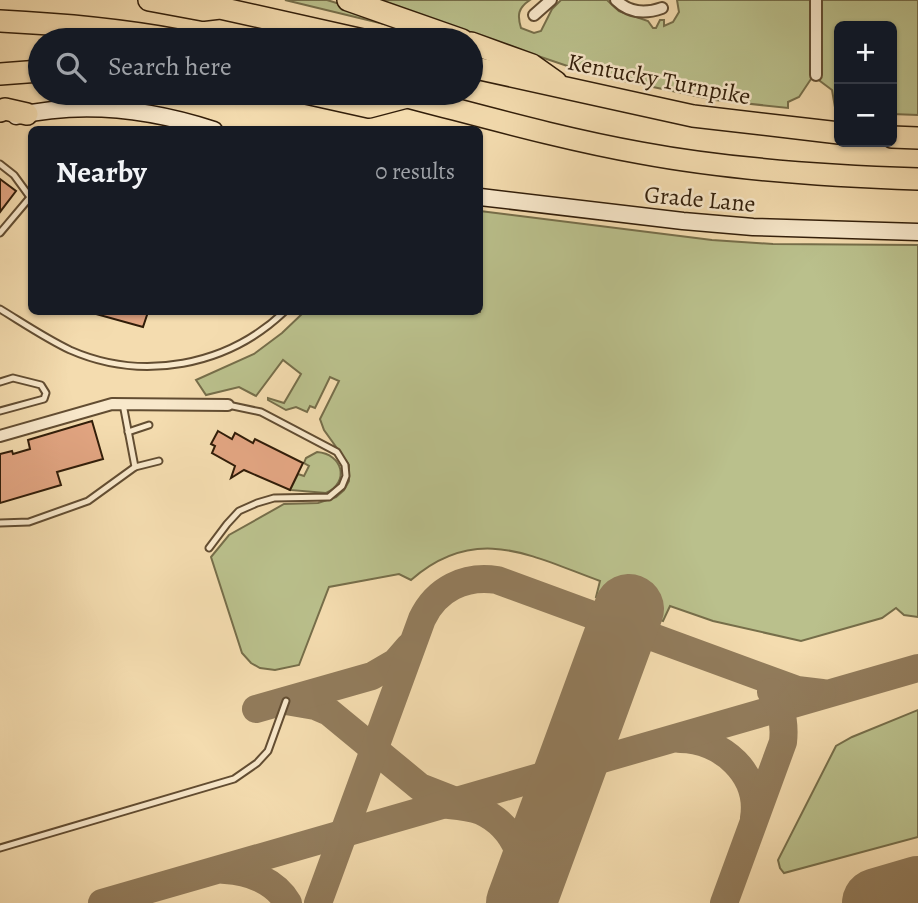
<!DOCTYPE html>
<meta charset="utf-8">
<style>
:root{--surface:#171b24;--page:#20242c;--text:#f1f3f6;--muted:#9ea1a6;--line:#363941}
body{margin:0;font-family:Alegreya,serif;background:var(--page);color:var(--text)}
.controls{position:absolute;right:21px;top:21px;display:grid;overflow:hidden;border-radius:10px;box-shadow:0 2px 5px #0004}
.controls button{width:63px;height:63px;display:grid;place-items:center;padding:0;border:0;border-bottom:2px solid var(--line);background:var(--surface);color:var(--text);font:35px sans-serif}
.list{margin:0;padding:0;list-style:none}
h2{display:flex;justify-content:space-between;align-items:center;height:91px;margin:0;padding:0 28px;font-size:30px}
h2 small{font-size:23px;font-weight:400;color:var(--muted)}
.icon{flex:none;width:38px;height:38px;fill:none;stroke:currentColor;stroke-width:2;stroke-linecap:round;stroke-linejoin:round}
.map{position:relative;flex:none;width:918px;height:903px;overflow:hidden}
.search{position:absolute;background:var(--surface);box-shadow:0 2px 5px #0004;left:28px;top:28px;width:455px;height:77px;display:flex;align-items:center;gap:18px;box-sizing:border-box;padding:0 24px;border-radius:38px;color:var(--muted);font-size:26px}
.panel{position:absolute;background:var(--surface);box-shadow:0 2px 5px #0004;left:28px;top:126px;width:455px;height:189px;border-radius:10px}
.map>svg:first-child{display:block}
</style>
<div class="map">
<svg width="918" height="903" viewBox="0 0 918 903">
<rect width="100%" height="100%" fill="#f4dcaf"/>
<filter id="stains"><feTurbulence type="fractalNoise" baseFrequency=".00286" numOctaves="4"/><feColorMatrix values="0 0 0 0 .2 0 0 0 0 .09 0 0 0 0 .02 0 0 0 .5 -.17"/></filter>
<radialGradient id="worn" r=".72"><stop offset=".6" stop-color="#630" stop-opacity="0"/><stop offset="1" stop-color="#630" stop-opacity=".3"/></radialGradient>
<g fill="#bac08c" stroke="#766e4a" stroke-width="2">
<polygon points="285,0 327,0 385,18 384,24"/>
<path d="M 373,0 L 530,0 C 518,8 517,15 521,28 L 534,33 L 541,31 L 552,9 L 561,0 L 607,0 L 619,11 L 648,21 L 653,28 L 656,28 L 660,20 L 664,20 L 664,26 L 673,22 L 679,12 L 677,0 L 813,0 L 811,79 L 799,97 L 788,102 L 788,108 L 715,100 L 591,74 Z"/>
<polygon points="820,0 918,0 918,115 892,114 892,26 839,26 839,113 836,113 832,90 820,81"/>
<path d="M 480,211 L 712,240 L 773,244 L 918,245 L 918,617 L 904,615 L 896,608 L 882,618 L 801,641 L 713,621 L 670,606 L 663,621 L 596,597 L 600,581 C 531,556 476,523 411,580 L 399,574 L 329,587 L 299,665 L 275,670 L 260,668 L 251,663 L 242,653 L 211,557 L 229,535 L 284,504 L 318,503 L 336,497 L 344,490 L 349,481 L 349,465 L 324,430 L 320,419 L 339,381 L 330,377 L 315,408 L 310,406 L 307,412 L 296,407 L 286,410 L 268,400 L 268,398 L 284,403 L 301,374 L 283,360 L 256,396 L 239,387 L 206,395 L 196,380 L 254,354 L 282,333 L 304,312 L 480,312 Z"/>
<path d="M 317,452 C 343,454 350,482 326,493 L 290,490 L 298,474 L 304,476 L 309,466 L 304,463 L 306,458 Z"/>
<polygon points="918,710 918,837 784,873 780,868 778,860 836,746 852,737"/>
</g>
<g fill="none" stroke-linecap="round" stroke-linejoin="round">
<g stroke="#927c5c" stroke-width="28">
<polyline points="286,701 315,706 329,712 420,787 461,803"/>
<polyline points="256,709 372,676 396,662 409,647"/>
<path d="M 680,739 C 721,739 761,774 754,818"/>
<path d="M 449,805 C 460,806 471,807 481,811 C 516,827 532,868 519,903"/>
<path d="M 225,870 C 249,871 275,881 288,903"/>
<polyline points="102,903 918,668"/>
<path d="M 318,903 L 422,619 C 436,589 465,575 497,580 L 797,690 L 822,693"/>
<path d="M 724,903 L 783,742 C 785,724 782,707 771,692"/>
</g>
<g stroke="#927c5c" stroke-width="70">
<polyline points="521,903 629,609"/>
<polyline points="877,903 918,891"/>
</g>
</g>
<g fill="#e2a582" stroke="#311d09" stroke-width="2">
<polygon points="0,179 16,191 0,212"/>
<polygon points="96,312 148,312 143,327 96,314"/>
<polygon points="92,421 103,459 57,472 61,485 0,503 0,454 12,451 13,454 30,449 28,440"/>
<polygon points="218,431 232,439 235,433 253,443 255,439 303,463 290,490 244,470 231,478 235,466 212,453 215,446 211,444"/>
</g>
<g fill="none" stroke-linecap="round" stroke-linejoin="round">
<defs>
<g id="service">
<polyline points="0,164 14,175 30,197"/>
<polyline points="0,233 32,195"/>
<path d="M 0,309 C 23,323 45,338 70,350 C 143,382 227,366 284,312"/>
<polyline points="0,382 13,378 41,385 46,393 44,399 0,411"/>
<polyline points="128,432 149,425"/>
<polyline points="135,467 159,461"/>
<polyline points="0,523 29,522 88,501 135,467 123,404"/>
<polyline points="209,548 227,524 239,511 257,503 274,498 329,497 342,486 346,476 345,465 337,452 261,412 228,405"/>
<polyline points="0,848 234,779 257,763 268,751 286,701"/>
</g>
<g id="minor">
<path d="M 616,0 C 629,13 645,14 662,8"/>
<polyline points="534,15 551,0"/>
<polyline points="816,75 816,0"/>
<polyline points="0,436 112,404 228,405"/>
</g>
<g id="secondary">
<path d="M 16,116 C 82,101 150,109 214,130"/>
<polyline points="480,197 683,221 753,227 918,232"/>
</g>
<g id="motorway">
<polyline points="149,0 203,10 220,8 363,40"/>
<polyline points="348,0 462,40"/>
<path d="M 0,21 C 60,24 118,29 177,40"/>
<polyline points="471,43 532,65 556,82"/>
<polyline points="471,67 693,116 839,133"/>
<polyline points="0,74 40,71"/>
<polyline points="306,93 369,107 407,97"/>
<path d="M 392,93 C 475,114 557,138 641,153 C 732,170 826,176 918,179"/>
<polyline points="0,111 5,109 27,114"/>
<polyline points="892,137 918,138"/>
</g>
</defs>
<use href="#service" stroke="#624d32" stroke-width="9"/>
<use href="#minor" stroke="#624d32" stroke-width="14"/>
<use href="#secondary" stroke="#311d09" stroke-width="19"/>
<use href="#motorway" stroke="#311d09" stroke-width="24"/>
<use href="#service" stroke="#f8e8cb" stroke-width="5"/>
<use href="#minor" stroke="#f8e8cb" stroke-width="10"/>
<use href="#secondary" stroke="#f8e8cb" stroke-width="16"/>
<use href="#motorway" stroke="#f4dcaf" stroke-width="21"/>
</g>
<g text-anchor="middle" stroke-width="5" stroke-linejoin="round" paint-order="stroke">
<g font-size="24" fill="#311d09" stroke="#f8e8cb">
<text transform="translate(659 79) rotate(11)" y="8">Kentucky Turnpike</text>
<text transform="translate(700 199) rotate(5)" y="8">Grade Lane</text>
</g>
</g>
<rect width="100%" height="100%" filter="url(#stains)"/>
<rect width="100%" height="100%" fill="url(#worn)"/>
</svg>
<div class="controls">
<button>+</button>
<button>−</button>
</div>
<div class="search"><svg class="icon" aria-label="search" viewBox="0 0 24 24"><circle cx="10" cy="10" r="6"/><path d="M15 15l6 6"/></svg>Search here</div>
<section class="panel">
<h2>Nearby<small>0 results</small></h2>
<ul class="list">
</ul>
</section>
</div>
